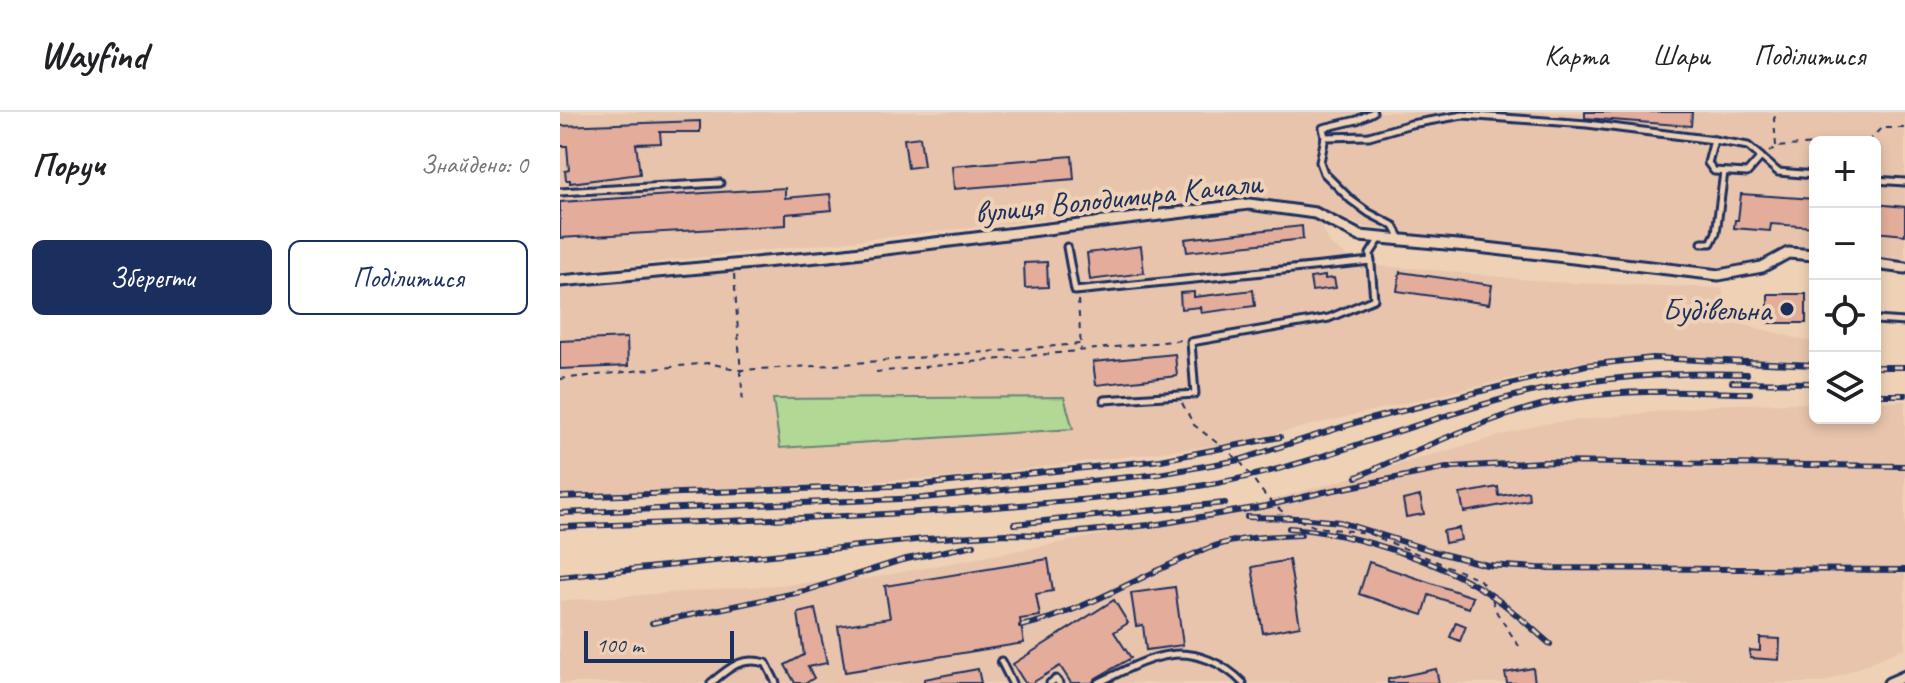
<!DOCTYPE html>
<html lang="uk">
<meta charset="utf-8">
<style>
:root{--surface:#fff;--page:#f2f2f2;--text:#202124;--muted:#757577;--line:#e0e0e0;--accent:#1b2f5e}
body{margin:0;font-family:Caveat,sans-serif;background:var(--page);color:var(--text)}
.controls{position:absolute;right:24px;top:24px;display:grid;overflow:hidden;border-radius:12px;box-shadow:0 4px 12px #0003}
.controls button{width:72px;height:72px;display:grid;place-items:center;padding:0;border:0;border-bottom:2px solid var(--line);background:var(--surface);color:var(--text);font:40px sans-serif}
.scale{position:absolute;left:24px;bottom:20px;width:150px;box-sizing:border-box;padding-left:8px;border:4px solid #1b2f5e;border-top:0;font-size:22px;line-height:28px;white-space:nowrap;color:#1b2f5e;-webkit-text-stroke:6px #efd2b6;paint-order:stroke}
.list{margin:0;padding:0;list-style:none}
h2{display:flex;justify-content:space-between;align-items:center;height:104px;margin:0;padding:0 32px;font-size:34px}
h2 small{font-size:26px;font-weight:400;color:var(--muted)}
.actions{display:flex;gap:16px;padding:24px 32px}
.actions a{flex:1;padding:18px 0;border:2px solid var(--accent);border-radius:12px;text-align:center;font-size:28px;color:var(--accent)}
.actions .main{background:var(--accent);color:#fff}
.icon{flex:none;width:44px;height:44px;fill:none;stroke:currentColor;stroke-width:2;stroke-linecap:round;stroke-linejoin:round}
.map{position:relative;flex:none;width:1345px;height:571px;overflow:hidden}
header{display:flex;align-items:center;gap:48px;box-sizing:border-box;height:112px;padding:0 40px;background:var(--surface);border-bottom:2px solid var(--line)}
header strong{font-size:38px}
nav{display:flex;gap:44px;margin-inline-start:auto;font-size:28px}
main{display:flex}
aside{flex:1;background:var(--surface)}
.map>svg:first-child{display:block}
</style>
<header>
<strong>Wayfind</strong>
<nav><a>Карта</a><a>Шари</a><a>Поділитися</a></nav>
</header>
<main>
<aside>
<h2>Поруч<small>Знайдено: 0</small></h2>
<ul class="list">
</ul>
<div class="actions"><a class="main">Зберегти</a><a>Поділитися</a></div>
</aside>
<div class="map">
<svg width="1345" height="571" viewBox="0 0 1345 571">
<rect width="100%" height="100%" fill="#efd2b6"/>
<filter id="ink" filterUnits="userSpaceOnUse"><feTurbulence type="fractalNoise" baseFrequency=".0125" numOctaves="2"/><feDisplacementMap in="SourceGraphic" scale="16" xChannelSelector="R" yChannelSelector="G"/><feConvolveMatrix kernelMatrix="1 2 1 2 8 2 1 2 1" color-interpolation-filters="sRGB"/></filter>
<g filter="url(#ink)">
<g fill="#e8c4ac">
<polygon points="0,0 1345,0 1345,147 1315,144 1315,30 1255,30 1255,137 1231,134 1197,151 1149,156 804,115 756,94 691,85 0,161"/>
<polygon points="688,100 757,107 771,133 801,153 866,157 990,170 1163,176 1164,194 1171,209 1255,231 1255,249 1092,243 1025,249 675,331 401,365 136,378 0,382 0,175 269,151"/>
<polygon points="1345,289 1345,536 1263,571 0,571 0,489 310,466 679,397 982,312 1168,292 1255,291 1255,306 1315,306 1315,290"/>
</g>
<polygon fill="#b1d894" stroke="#668479" stroke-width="2" points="504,285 513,317 220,336 213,287"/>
<g fill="#e4ad9b" stroke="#1b2f5e" stroke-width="2">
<polygon points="1025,0 1132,0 1131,14 1025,6"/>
<polygon points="140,9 140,20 100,20 101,31 76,32 80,62 10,71 10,68 6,68 5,59 9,58 7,34 0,34 0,14"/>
<polygon points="360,25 364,54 348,56 344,27"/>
<polygon points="512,44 514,67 394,77 392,54"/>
<polygon points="225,76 225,86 270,82 272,98 226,102 226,113 0,126 0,90"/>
<polygon points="1181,82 1255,87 1255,115 1211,112 1210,119 1174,116 1175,108 1178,108"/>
<polygon points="1315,92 1345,95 1345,123 1315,120"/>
<polygon points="742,114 743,127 627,140 625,127"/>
<polygon points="581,134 584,161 530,168 527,141"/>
<polygon points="487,150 488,175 465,176 464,151"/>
<polygon points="840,160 932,173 929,192 837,179"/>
<polygon points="765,164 765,167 774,166 776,176 752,179 750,166"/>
<polygon points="693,178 695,194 641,201 640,195 621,197 620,181 634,180 634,185"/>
<rect x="1208" y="182" width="38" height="29"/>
<polygon points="67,226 68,254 0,257 0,229"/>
<polygon points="615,242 617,264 536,273 533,250"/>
<polygon points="938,375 939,384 968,379 969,388 904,400 900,382"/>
<polygon points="860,384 864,402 846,405 843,388"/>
<polygon points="899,416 901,428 885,431 883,419"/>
<polygon points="488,447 493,479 476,482 480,504 460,507 464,531 285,560 278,514 330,506 325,474"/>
<polygon points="729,448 740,514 703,521 692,455"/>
<polygon points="809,450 913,485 909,496 869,483 863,503 799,482"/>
<polygon points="615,475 623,533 586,538 583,513 576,514 571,481"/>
<polygon points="554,488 568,511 554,520 571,546 536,566 532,571 511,571 500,554 472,571 465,571 453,552"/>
<polygon points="255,497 267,551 248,555 254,566 246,571 235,571 225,553 244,543 238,501"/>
<polygon points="896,510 906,514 900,529 890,525"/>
<polygon points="1200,526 1220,527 1219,548 1190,546 1190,538 1200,539"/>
<polygon points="973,556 975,571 947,571 945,561"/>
<polygon points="418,557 421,571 364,571 364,567"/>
<polygon points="876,557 879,571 828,571 828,567"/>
</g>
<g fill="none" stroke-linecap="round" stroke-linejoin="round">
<defs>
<g id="service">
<polyline points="813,0 797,8 763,16 765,25 760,50 764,61 791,88 809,101 834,114 842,129"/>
<polyline points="765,25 809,24 851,12 903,3 1027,12 1154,28 1188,34 1201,45"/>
<polyline points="1154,28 1148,51 1154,59 1187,61 1201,45 1218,60 1255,63"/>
<polyline points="1315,68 1345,70"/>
<polyline points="0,80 160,71"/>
<polyline points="1142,131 1151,131 1156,121 1164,60"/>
<polyline points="507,135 515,179 811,149"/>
<polyline points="1315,208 1345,210"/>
<polyline points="544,288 635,282 631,230 769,206 814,187 810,142 819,128"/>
<polyline points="441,549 452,571"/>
<path d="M 151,571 C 170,555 182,544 206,551 L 216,571"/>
<polyline points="490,571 496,567 499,571"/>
<path d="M 538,571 C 560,561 585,546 609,543 C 635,538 665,552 683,571"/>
</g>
<g id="minor">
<polyline points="1315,152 1345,156"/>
<polyline points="0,169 269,144 689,92 755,101 800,124 918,135 1159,163 1202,155 1228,141 1255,143"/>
<polyline points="1329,571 1345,564"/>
</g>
</defs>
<use href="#service" stroke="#1b2f5e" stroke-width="11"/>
<use href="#minor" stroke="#1b2f5e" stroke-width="15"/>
<g stroke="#1b2f5e" stroke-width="2" stroke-dasharray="6 6" stroke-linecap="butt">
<polyline points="1308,30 1321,16 1345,16"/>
<polyline points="1216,34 1214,7 1217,0"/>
<polyline points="1209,40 1216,35 1255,32"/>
<polyline points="174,162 183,292"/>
<polyline points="518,188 521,237"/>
<polyline points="316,260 622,228"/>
<polyline points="0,267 148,251 180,258 273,253 520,232"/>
<polyline points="622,291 634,313 679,348 707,386 725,402 756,415 807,421 919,467 930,481 937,501 959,534"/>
</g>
<use href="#service" stroke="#efd2b6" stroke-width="5"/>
<use href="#minor" stroke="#efd2b6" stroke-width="9"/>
<defs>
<g id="rail">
<polyline points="1315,255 1345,255"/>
<polyline points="1172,270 1255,271"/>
<polyline points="1315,283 1345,283"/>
<path d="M 797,365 C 857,338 917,310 981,293 C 1048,275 1122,280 1190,281"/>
<polyline points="0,385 361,373 601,348 720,325"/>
<polyline points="0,401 363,386 599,362 679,348 798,310 1026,253 1093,246 1255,253"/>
<polyline points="687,405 740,406 780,410 879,441 927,453 977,456 1345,458"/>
<polyline points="454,412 665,391"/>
<path d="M 0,415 C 149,409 298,406 447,394 C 517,389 588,383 657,371 C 756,353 850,311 947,286 C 1025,265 1107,260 1187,262"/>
<path d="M 729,416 C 789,420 878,448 928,481 C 950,495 970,515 990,532"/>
<polyline points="0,465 365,427 446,422 490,423 599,412 706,394 764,380 892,355 983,350 1345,354"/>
<polyline points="92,511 245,479 342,448 414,433"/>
<path d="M 461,514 C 528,499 585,460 649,436 C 679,425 710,424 741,423"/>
</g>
</defs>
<use href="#rail" stroke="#1b2f5e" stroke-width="6"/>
<use href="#rail" stroke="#efd2b6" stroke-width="3" stroke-dasharray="9" stroke-linecap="butt"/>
</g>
</g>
<circle fill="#1b2f5e" stroke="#efd2b6" stroke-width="3" cx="1227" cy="197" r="8"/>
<g text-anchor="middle" stroke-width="8" stroke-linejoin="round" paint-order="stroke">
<g font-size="32" fill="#1b2f5e" stroke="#efd2b6">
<text transform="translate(558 85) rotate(-6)" y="11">вулиця Володимира Качали</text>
</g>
<g font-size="32" fill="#1b2f5e" stroke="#efd2b6" text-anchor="end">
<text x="1211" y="208">Будівельна</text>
</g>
</g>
</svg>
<div class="controls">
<button>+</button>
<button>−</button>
<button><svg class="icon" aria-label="locate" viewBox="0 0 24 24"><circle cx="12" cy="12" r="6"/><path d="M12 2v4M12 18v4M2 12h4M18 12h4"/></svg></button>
<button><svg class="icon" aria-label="layers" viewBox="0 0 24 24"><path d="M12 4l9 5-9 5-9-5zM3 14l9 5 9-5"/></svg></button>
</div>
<div class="scale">100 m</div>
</div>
</main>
